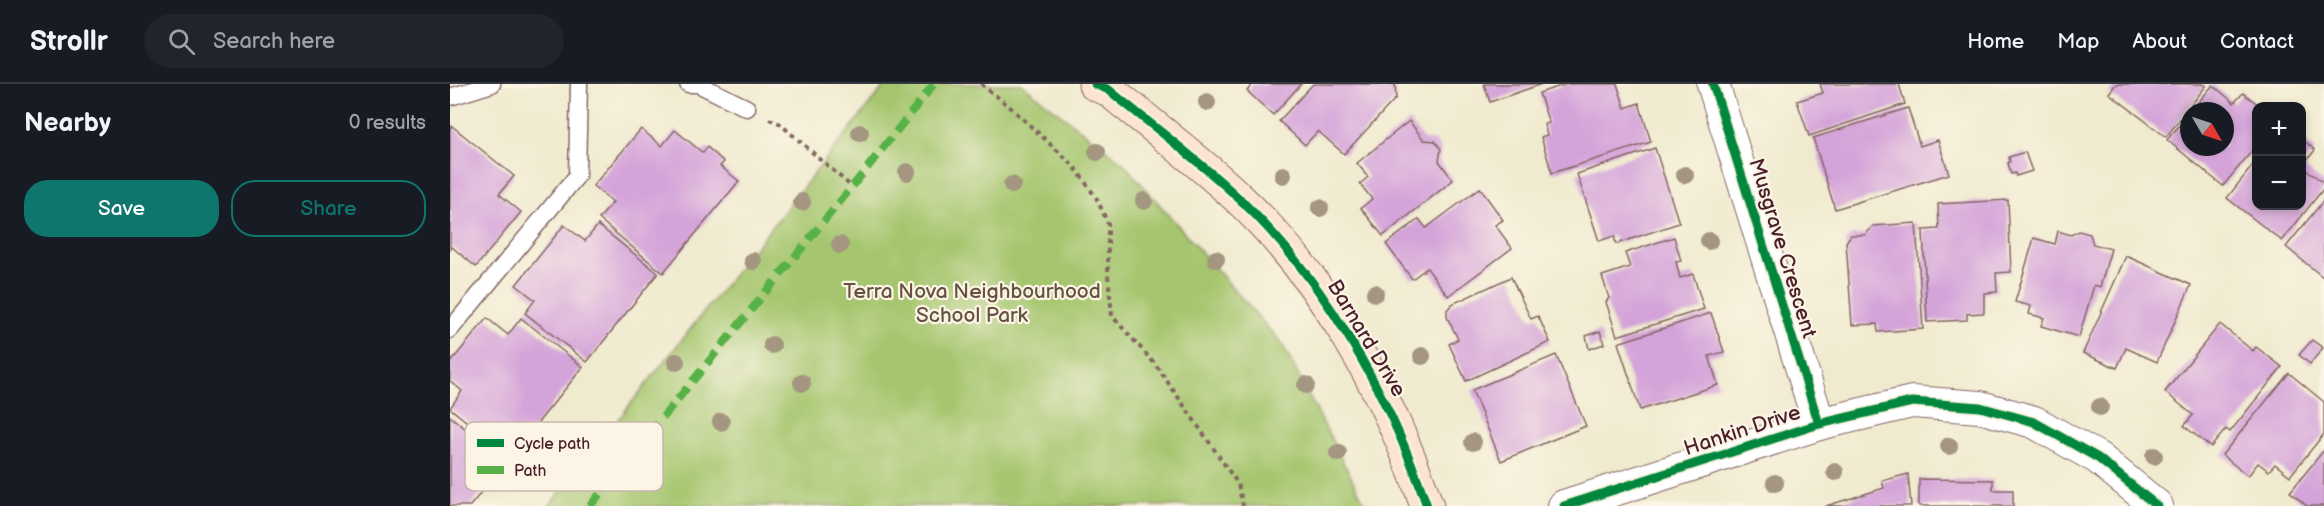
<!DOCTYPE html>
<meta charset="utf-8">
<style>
:root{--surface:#171b24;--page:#20242c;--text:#f1f3f6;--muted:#9ea1a6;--line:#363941;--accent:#0f766e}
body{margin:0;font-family:"Balsamiq Sans",sans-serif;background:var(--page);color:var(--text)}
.controls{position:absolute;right:18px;top:18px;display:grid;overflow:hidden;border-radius:12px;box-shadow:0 3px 9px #0003}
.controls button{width:54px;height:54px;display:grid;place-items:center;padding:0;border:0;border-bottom:2px solid var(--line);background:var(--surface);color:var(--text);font:30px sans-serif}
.compass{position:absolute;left:1730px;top:18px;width:54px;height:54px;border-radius:50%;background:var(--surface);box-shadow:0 3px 9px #0003;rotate:129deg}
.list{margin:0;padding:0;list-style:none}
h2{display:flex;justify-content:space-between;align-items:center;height:78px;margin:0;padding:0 24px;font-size:26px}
h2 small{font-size:20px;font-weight:400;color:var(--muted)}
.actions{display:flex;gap:12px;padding:18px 24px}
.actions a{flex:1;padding:14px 0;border:2px solid var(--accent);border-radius:24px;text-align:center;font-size:21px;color:var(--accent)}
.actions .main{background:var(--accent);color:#fff}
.icon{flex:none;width:33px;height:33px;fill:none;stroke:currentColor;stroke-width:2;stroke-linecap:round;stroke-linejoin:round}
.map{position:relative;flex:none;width:1874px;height:422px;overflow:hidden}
header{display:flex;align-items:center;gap:36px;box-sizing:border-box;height:84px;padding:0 30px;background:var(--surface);border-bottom:2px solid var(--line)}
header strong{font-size:28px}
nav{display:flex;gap:33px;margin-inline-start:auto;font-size:21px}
.search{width:420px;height:54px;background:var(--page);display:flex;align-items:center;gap:15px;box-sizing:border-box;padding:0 21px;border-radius:33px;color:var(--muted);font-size:22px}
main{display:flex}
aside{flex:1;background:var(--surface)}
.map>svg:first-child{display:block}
</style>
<header>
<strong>Strollr</strong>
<div class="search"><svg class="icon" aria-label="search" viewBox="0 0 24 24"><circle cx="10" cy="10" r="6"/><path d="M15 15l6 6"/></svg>Search here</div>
<nav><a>Home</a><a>Map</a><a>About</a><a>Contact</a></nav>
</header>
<main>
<aside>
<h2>Nearby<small>0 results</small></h2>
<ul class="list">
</ul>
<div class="actions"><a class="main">Save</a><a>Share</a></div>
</aside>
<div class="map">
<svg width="1874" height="422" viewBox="0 0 1874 422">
<rect width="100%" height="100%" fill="#fcf5e5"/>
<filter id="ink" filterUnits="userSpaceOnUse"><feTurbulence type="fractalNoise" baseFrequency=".0167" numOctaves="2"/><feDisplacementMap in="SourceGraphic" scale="12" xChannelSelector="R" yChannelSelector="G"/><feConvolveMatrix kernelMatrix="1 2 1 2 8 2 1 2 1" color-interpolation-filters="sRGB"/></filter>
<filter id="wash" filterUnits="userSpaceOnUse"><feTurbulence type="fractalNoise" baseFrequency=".008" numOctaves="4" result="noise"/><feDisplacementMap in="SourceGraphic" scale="24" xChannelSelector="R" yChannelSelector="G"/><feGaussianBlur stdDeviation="1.35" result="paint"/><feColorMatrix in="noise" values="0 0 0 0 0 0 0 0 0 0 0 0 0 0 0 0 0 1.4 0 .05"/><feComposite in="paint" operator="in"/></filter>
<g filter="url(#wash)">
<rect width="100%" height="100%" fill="#f0eacf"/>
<polygon fill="#a5c66e" stroke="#78724c" stroke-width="1.5" points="436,0 572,0 673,79 832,260 916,422 99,422"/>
<g id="blocks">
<g fill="#d4a3d9">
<polygon points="803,0 851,0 823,31 797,7"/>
<polygon points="863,0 945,0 946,14 894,70 868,47 855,61 829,37"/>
<polygon points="1034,0 1092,0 1040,18"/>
<polygon points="1117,0 1167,0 1175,24 1189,19 1201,58 1102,89 1091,53 1097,51 1094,40 1099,39 1089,9"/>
<polygon points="1370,0 1449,0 1455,20 1359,52 1347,17 1373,9"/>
<polygon points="1666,0 1753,0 1756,2 1716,53 1659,9"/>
<polygon points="1763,1 1784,19 1793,9 1810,22 1806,22 1806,62 1773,102 1717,56 1739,30 1739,63 1775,63 1775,27 1741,27"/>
<polygon points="1458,24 1470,62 1488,56 1499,90 1385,125 1363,54"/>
<polygon points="959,37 974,56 985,57 991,65 989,77 1003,96 933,152 911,124 922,115 910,100 918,93 907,79"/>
<polygon points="2,42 64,92 49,110 71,128 26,183 2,163 0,166 0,45"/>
<polygon points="191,45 212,62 225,46 253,69 257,63 274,78 270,82 289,97 213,189 149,135 163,118 143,102"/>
<polygon points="1852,55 1865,66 1852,82 1874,99 1874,104 1832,157 1777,114 1806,77 1806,122 1852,122"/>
<polygon points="1205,64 1229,139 1166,160 1164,152 1149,157 1127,90"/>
<polygon points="1575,68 1582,87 1566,92 1565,89 1561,90 1558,79 1560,78 1559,73"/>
<polygon points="1030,104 1053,136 1045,141 1062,164 998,212 977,184 962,195 936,160 969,135 976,144"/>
<polygon points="1558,116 1561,188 1546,189 1547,208 1534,209 1534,229 1517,230 1517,236 1477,238 1473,146 1489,145 1488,120"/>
<polygon points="1874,116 1874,194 1836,163"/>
<polygon points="1466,139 1473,245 1428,248 1427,240 1402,241 1396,158 1401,151 1415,151 1423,142"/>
<polygon points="114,141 135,157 148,141 208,189 137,278 75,229 85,216 66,201"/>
<polygon points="1608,147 1621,151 1629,147 1640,150 1643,160 1661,165 1650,203 1644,201 1629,253 1591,242 1594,234 1579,230 1581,222 1565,218 1584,154 1605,160"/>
<polygon points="1224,153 1231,177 1226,178 1230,194 1243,190 1254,225 1167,252 1156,218 1159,214 1152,192 1180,183 1175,169"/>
<polygon points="1676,172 1741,201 1707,278 1676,264 1667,284 1633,269"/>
<polygon points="1061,193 1081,235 1088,232 1100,258 1016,297 999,260 1008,255 997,233 997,226 1002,220"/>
<polygon points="1261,229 1274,268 1259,272 1268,301 1190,326 1168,259"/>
<polygon points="37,234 58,251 71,234 133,283 60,373 0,324 12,307 0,297 0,279"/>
<polygon points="1770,240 1803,267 1806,263 1832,283 1780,348 1776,345 1761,363 1734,342 1743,331 1715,308"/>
<polygon points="1150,247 1154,260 1139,265 1136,252"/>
<polygon points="1862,256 1873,264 1860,280 1849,271"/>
<polygon points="1106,271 1136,342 1051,377 1022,306"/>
<polygon points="1839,289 1874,318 1874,350 1840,392 1825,380 1819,387 1808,379 1798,392 1772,371"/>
<polygon points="0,332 56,378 20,422 0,422"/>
<polygon points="1874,366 1874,422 1857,422 1840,408"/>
<polygon points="1458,390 1461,422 1376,422 1434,404 1432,397"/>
<polygon points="1469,395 1543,396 1543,406 1563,406 1563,422 1469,422"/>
</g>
</g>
</g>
<g filter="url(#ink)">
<use href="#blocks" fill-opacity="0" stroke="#846664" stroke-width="1.5"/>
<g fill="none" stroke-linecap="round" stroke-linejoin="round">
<defs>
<g id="lane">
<polyline points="238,0 248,0 297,24"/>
<polyline points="0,13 42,0"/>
<polyline points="0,246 127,92 129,0"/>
</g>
<g id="street">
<polyline points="1263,0 1369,340"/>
<polyline points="1114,422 1369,340 1462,318 1530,323 1584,338 1648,374 1707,422"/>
</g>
<path id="secondary" d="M 645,0 L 659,6 C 700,40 743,72 782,108 C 872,190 938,308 977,422"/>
</defs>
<use href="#lane" stroke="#846664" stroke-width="19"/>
<use href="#street" stroke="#846664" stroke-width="34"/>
<use href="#secondary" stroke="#846664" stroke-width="35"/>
<g stroke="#846664" stroke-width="4" stroke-dasharray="4.5 4.5" stroke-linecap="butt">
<polyline points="531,0 560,23 624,82 647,115 658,140 658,191 662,232 706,281 788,400 793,422"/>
<polyline points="319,35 329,39 402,103"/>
</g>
<use href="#lane" stroke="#fff" stroke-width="16"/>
<use href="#street" stroke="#fff" stroke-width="32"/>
<use href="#secondary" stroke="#fce5d0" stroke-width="33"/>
<polyline stroke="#57b146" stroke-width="8" stroke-dasharray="15 8" stroke-linecap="butt" points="140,422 402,103 484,0"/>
<defs>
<g id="cycleway">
<path d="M 645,0 L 659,6 C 700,40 743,72 782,108 C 872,190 938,308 977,422"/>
<polyline points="1263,0 1369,340"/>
<polyline points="1114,422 1369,340 1462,318 1530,323 1584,338 1648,374 1707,422"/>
</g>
</defs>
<use href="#cycleway" stroke="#fcf5e5" stroke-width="13"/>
<use href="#cycleway" stroke="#00873e" stroke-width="9"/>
</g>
<g fill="#a49680">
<circle cx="757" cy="18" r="9"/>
<circle cx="410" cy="49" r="9"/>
<circle cx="647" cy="68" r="9"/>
<circle cx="457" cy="88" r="9"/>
<circle cx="833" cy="91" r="9"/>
<circle cx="1235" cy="91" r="9"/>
<circle cx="562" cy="101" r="9"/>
<circle cx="694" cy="117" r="9"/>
<circle cx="352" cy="118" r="9"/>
<circle cx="870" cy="124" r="9"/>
<circle cx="1259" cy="157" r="9"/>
<circle cx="390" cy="161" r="9"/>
<circle cx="766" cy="175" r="9"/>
<circle cx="303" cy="177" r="9"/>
<circle cx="925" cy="209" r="9"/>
<circle cx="322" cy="261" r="9"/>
<circle cx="972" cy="272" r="9"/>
<circle cx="226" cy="278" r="9"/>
<circle cx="352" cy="299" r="9"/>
<circle cx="856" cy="301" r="9"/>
<circle cx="1650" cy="323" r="9"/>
<circle cx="271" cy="338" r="9"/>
<circle cx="1023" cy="358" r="9"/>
<circle cx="1499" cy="362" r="9"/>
<circle cx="888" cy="369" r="9"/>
<circle cx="1704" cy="372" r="9"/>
<circle cx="1385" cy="388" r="9"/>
<circle cx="1325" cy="399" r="9"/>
</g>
</g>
<g text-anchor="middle" stroke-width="4.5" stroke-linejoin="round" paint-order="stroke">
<g font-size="21" fill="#4a1f2b" stroke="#fcf5e5">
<text transform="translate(1333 164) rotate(73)" y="7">Musgrave Crescent</text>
<text transform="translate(917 254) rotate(59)" y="7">Barnard Drive</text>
<text transform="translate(1292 346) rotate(-18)" y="7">Hankin Drive</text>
</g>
<g font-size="21" fill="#65513f" stroke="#fcf5e5">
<text x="522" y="214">Terra Nova Neighbourhood<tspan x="522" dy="24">School Park</tspan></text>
</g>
</g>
<rect x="15" y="338" width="198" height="69" rx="9" fill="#fcf5e5" stroke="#c7b5ad" stroke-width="1.5"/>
<rect x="27" y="355" width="27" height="8" fill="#00873e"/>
<rect x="27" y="382" width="27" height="8" fill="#57b146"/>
<g font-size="16" fill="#4a1f2b">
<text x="64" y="365">Cycle path</text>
<text x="64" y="392">Path</text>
</g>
</svg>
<div class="controls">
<button>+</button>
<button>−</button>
</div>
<svg class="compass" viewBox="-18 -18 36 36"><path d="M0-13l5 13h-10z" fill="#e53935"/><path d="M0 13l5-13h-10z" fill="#9ea1a6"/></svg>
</div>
</main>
